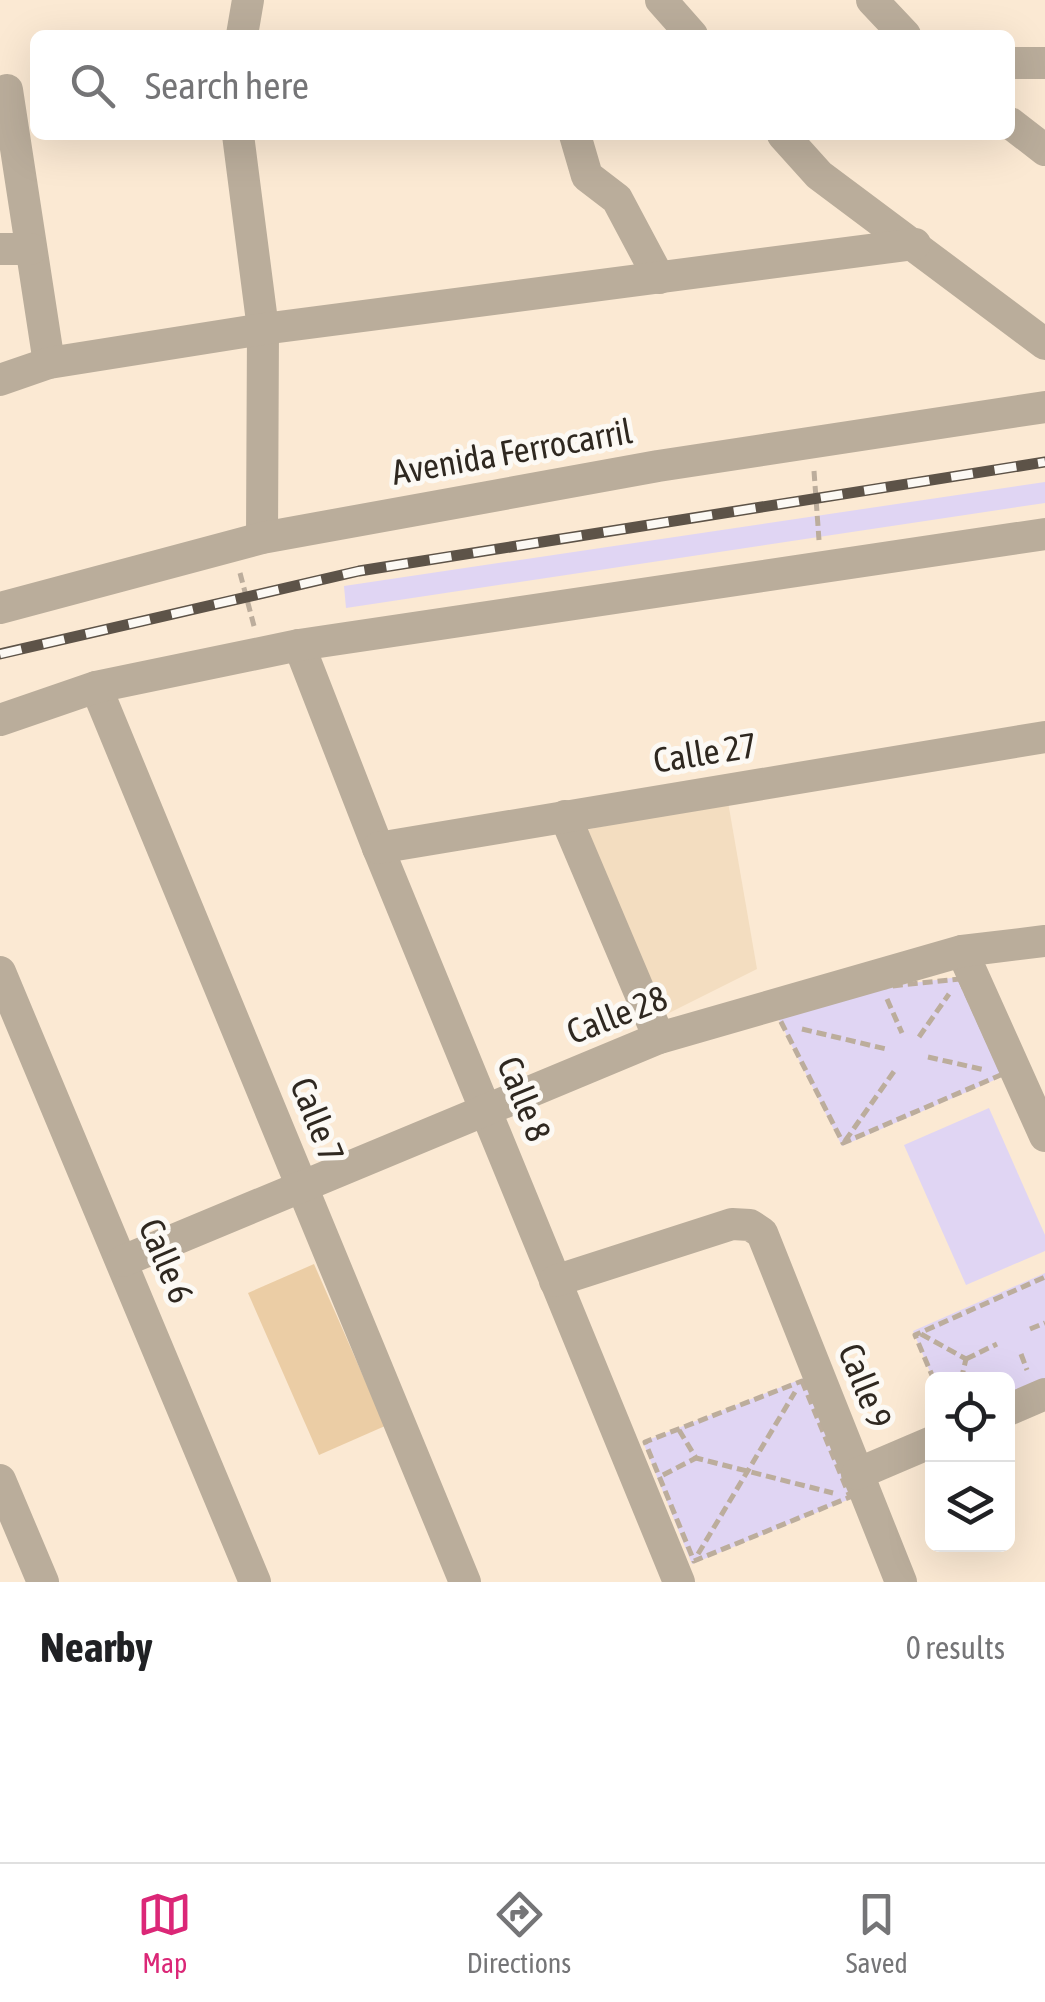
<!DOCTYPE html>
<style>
:root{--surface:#fff;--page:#f2f2f2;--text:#202124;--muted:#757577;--line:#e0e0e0;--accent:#db2777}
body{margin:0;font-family:"Asap Condensed",sans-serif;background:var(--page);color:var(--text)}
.controls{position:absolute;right:30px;bottom:30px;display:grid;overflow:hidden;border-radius:15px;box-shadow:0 10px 40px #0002}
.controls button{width:90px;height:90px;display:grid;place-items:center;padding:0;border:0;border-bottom:2px solid var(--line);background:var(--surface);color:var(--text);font:50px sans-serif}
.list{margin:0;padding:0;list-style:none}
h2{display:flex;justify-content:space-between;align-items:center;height:130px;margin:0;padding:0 40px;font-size:42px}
h2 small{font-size:32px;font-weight:400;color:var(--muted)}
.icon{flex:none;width:55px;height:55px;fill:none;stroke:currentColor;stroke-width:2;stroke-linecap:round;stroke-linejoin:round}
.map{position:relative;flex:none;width:1045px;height:1582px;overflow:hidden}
.search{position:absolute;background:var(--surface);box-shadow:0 10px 40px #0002;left:30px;right:30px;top:30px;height:110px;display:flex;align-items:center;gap:25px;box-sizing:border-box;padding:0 35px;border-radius:15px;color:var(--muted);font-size:38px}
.sheet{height:280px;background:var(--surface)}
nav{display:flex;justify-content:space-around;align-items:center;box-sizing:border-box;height:140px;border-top:2px solid var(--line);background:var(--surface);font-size:28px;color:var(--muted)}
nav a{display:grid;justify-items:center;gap:5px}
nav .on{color:var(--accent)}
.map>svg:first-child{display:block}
</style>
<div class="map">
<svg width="1045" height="1582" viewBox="0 0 1045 1582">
<rect width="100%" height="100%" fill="#fbe9d3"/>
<polygon fill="#f3ddc0" points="728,802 757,969 663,1016 585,830"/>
<g fill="#e0d5f3">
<polygon points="1045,482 1045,503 346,608 344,586"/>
<polygon points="959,977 1006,1075 842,1146 776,1014 882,987"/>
<polygon points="989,1108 1045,1235 1045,1251 966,1285 904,1145"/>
<polygon points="1045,1273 1045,1383 1008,1399 1008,1380 933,1379 913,1331"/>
<polygon points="804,1378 852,1498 692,1564 643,1442"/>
</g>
<polygon fill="#ebcda5" points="314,1264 385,1426 319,1455 248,1293"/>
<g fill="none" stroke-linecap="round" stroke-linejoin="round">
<g stroke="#bcad9c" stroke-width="5" stroke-dasharray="10 5" stroke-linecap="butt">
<polyline points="814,471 819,540"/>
<polyline points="240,573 254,626"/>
<polygon points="960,979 1003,1074 843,1143 778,1016 882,987"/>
<polyline points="887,999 902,1033"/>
<polyline points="802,1029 886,1049"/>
<polyline points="919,1037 949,994"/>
<polyline points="928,1057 985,1070"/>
<polyline points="845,1141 895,1070"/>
<polyline points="1030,1329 1045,1323"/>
<polyline points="921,1334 966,1359"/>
<polyline points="1021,1354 1027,1370"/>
<polyline points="966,1359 997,1344"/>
<polyline points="934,1380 915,1335 1045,1277"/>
<polyline points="961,1380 966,1359"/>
<polygon points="802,1381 850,1497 694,1561 645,1442"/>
<polyline points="679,1430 696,1458 833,1493"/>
<polyline points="663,1475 696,1458"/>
<polyline points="698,1554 795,1392"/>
</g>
<g stroke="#baad9b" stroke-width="32">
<polyline points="661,0 692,35"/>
<polyline points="872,0 905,35"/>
<polyline points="242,35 248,0"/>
<polyline points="1010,63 1045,63"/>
<polyline points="7,90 49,363"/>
<polyline points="1010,123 1045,150"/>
<polyline points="238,135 263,329 262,538"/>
<polyline points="575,135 587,176 617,199 659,278"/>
<polyline points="783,135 819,175 1045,344"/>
<polyline points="0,249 31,249"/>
<polyline points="0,380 49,363 263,329 915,244"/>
<polyline points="0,608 262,538 658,466 1045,407"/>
<polyline points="299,645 378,848 679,1582"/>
<polyline points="96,687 465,1582"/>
<polyline points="0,720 96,687 299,645 1045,534"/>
<polyline points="565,816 659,1038"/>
<polyline points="378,848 1045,737"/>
<polyline points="962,951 1045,1136"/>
<polyline points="0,972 255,1582"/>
<polyline points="123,1261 659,1038 962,951 1045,941"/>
<polyline points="555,1281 732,1224 750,1225 762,1233 901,1582"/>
<polyline points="1008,1410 1045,1394"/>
<polyline points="857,1474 932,1442"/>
<polyline points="0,1480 43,1582"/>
</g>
<defs>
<polyline id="rail" points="0,654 359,571 1045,462"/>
</defs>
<use href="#rail" stroke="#5d5348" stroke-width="11"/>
<use href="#rail" stroke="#fcf9f4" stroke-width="8" stroke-dasharray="22" stroke-linecap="butt"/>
</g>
<g text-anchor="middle" stroke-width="10" stroke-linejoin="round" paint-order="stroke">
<g font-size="35" fill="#2f2820" stroke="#fcf9f4">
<text transform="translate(512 452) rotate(-10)" y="12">Avenida Ferrocarril</text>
<text transform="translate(705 753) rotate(-9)" y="12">Calle 27</text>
<text transform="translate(617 1015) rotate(-21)" y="12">Calle 28</text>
<text transform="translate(524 1099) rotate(68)" y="12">Calle 8</text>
<text transform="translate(317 1120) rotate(68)" y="12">Calle 7</text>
<text transform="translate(166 1261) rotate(67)" y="12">Calle 6</text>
<text transform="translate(865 1386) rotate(68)" y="12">Calle 9</text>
</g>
</g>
</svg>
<div class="controls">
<button><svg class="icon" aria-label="locate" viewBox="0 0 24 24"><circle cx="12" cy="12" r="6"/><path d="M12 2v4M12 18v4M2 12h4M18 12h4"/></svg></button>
<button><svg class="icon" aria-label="layers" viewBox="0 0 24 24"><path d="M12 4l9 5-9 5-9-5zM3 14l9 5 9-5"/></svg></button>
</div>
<div class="search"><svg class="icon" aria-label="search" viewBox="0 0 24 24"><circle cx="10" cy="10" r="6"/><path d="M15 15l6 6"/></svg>Search here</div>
</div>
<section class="sheet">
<h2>Nearby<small>0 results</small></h2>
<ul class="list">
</ul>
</section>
<nav>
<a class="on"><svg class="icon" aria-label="map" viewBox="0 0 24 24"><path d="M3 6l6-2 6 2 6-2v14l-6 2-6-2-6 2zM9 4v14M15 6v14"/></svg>Map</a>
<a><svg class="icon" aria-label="directions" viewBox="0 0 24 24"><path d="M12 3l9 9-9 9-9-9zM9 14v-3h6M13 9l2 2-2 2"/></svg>Directions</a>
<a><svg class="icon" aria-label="saved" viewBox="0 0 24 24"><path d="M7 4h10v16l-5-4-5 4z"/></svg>Saved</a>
</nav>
